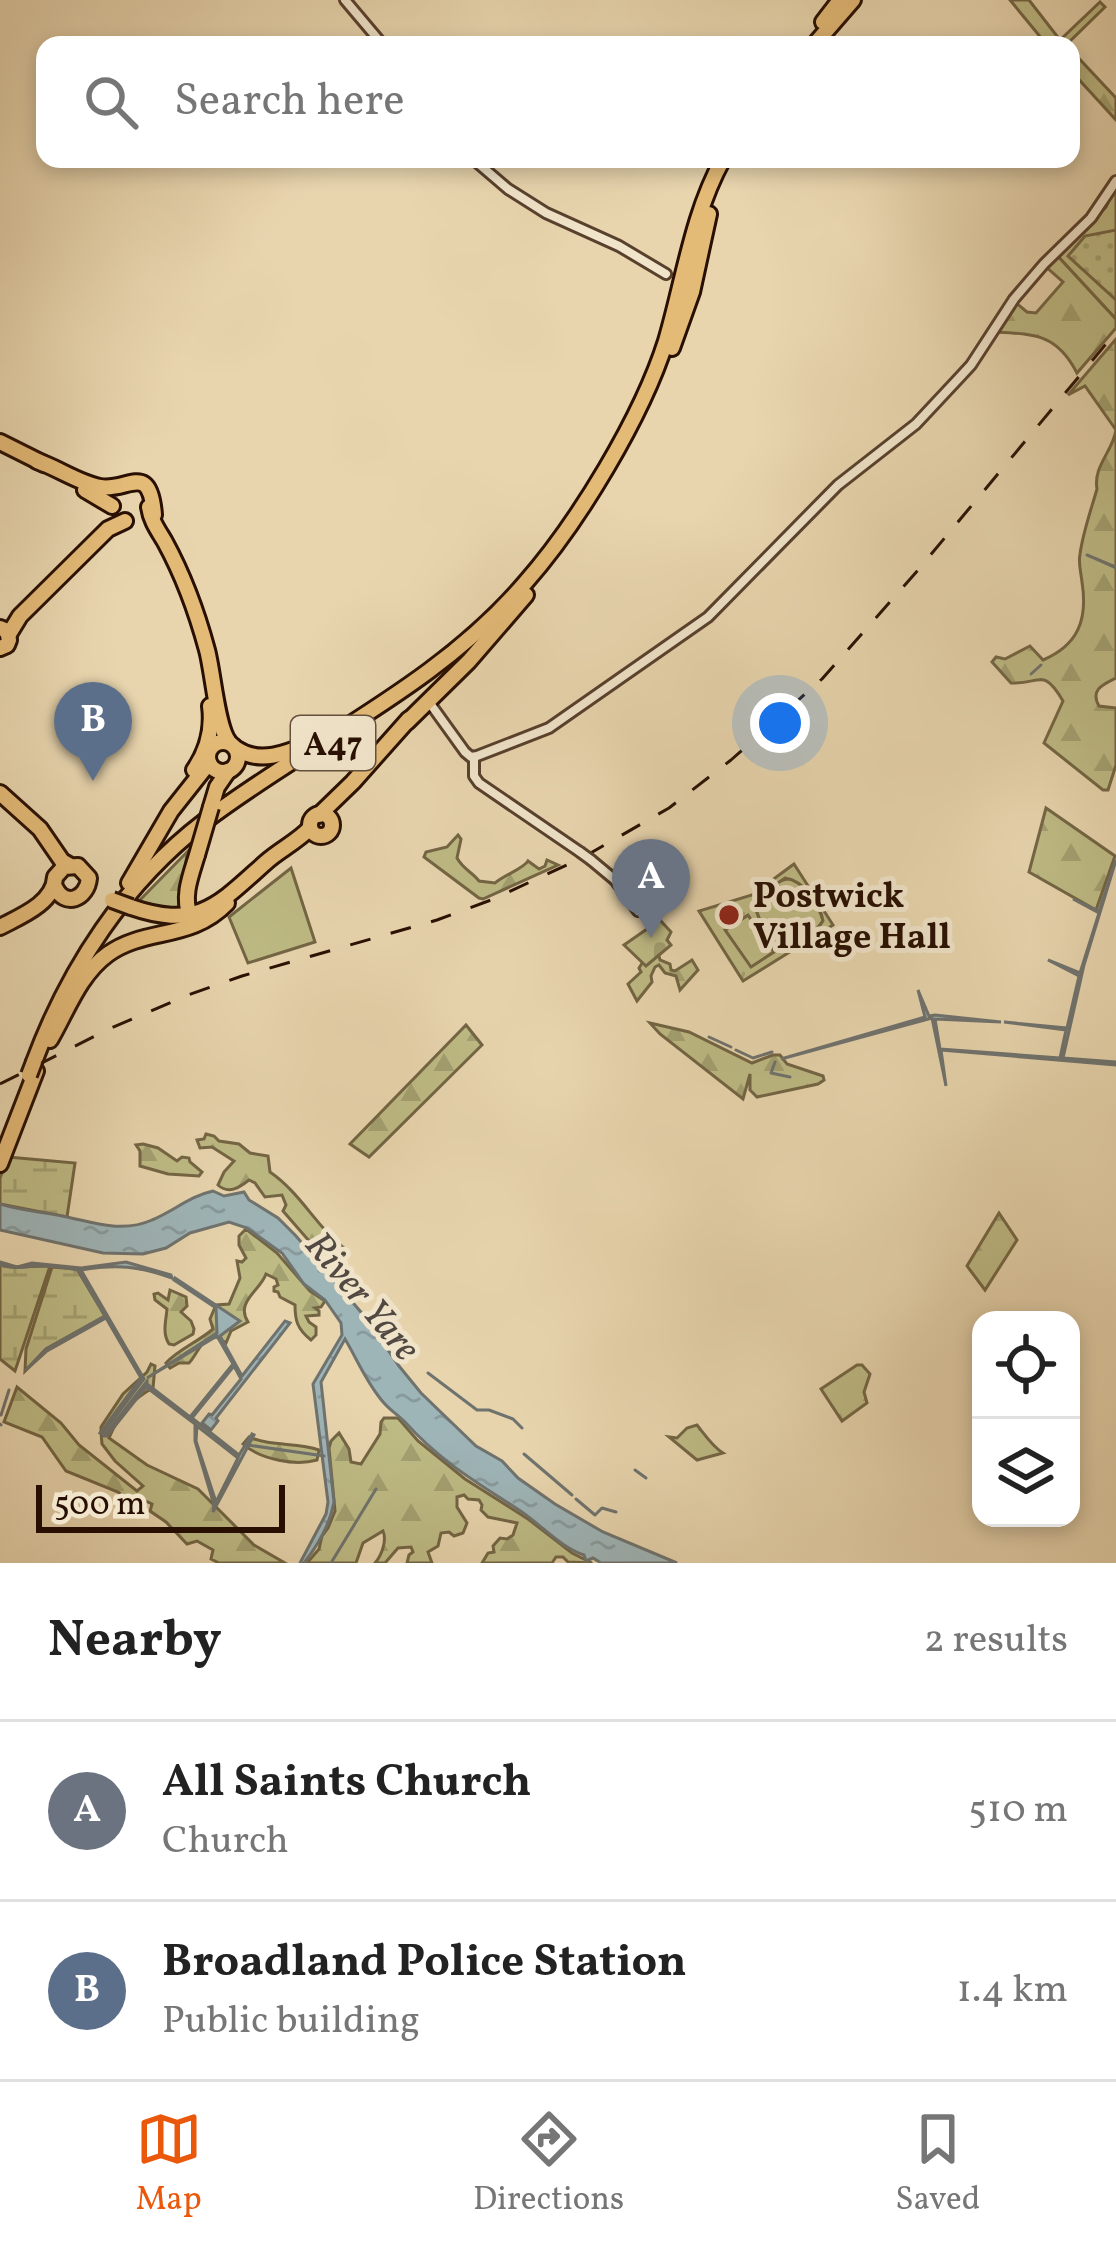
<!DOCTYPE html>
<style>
:root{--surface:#fff;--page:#f2f2f2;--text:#222;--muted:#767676;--line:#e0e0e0;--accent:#ea580c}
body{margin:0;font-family:Vollkorn,serif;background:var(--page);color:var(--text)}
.controls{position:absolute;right:36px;bottom:36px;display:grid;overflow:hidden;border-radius:24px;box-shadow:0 6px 18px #0003}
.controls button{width:108px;height:108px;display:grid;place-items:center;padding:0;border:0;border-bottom:3px solid var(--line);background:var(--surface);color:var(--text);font:60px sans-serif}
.scale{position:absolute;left:36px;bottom:30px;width:249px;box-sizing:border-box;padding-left:12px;border:6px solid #280f02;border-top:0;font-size:33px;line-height:42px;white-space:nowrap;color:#280f02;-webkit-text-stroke:9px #f0e4ca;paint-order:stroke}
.you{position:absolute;left:780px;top:723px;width:42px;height:42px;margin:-30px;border:9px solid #fff;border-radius:50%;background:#1a73e8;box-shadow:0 0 0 18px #1a73e833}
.badge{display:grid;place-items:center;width:78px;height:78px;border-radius:50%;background:var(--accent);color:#fff;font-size:39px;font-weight:700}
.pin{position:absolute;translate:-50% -99px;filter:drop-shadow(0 3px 6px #0008)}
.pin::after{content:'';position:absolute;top:63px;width:42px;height:36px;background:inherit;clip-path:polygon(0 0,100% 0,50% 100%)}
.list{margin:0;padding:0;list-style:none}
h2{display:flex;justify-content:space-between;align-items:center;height:156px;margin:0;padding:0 48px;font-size:51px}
h2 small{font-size:39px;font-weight:400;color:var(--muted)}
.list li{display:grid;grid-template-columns:78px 1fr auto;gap:36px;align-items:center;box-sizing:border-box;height:180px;padding:0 48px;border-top:3px solid var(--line)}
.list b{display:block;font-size:45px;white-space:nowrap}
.list p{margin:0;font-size:39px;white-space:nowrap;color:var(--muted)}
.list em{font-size:39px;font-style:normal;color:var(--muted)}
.icon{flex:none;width:66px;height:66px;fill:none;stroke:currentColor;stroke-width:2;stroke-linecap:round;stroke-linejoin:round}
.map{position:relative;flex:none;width:1116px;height:1563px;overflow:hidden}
.search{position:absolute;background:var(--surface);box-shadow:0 6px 18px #0003;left:36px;right:36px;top:36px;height:132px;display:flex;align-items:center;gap:30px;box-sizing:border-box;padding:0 42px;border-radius:24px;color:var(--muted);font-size:45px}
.sheet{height:516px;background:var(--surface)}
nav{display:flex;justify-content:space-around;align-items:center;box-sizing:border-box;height:168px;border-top:3px solid var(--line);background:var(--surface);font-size:33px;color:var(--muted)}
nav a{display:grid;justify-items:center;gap:6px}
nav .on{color:var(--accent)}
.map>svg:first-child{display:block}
</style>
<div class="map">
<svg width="1116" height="1563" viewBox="0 0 1116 1563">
<defs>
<pattern id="forest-firs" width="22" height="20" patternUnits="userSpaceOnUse" patternTransform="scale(3)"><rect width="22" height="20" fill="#bebb85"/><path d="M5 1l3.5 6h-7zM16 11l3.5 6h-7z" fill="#a3a071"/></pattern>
<pattern id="wetland-marsh" width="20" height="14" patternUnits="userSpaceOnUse" patternTransform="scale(3)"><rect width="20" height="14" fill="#bebb85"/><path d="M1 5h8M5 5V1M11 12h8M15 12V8" fill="none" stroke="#a3a071"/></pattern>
<pattern id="cemetery-stones" width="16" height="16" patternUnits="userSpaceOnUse" patternTransform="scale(3)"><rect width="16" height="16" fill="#bebb85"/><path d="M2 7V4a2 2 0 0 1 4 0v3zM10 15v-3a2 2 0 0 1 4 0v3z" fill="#a3a071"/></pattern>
<pattern id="park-tufts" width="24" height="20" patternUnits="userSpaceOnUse" patternTransform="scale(3)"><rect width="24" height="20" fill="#bebb85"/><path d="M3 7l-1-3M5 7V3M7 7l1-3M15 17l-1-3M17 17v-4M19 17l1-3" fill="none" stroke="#a3a071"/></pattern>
<pattern id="garden-dots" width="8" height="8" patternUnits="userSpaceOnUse" patternTransform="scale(3)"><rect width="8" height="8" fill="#bebb85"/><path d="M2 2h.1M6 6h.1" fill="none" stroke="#a3a071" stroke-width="1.8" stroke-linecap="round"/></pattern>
<pattern id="water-ripples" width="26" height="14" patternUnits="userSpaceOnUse" patternTransform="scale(3)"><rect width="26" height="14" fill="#9eb5b8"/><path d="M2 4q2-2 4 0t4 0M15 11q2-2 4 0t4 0" fill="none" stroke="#889a9d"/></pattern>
</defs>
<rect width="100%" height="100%" fill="#e8d5ae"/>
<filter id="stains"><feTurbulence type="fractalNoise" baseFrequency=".00167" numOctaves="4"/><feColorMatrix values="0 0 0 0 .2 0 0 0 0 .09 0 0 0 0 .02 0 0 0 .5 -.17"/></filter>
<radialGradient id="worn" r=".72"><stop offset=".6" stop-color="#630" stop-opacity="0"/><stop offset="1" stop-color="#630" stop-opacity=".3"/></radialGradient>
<g fill="#bebb85" stroke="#736544" stroke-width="3">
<polygon points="291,868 315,942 248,963 229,917"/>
<path d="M 794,868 C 802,879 821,910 823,921 C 797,956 770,952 756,910 C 762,893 776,876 796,879 L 790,871 Z"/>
<polygon points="748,915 774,952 751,968 725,930"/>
</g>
<g fill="url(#forest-firs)" stroke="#736544" stroke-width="3">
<polygon points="1010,0 1029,0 1060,40 1100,2 1105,7 1066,45 1047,45"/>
<polygon points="1071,50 1116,98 1116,120 1071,71"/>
<path d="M 1056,254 L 1116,319 L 1116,328 L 1077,373 C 1057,334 1035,334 995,332 L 1015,302 L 1027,312 L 1036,313 L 1063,282 L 1045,266 Z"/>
<path d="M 1116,339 L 1116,678 C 1102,685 1090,690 1099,706 L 1116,708 L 1116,765 L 1108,790 L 1103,790 L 1044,743 L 1063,701 C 1043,667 1041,684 1011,683 L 992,662 L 996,657 L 1005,659 L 1030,646 L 1043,660 C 1078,645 1088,620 1082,582 C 1081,572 1078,564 1080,554 C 1083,532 1091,510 1097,489 C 1093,466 1113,451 1116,430 L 1085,386 L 1068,395 Z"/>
<polygon points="1046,808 1115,856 1096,910 1029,872"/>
<path d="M 458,835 L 461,839 L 457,858 C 463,869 472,872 479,881 L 495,883 C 504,875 523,869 528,861 L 539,869 L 545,866 L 547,860 L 558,865 L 483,899 L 479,898 L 424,857 L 426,852 L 447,847 Z"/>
<polygon points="187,852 181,911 178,914 138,902"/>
<polygon points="658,952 660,960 670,964 671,970 675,971 692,960 698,970 680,990 676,976 665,973 659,965 655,967 651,976 652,982 637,1001 628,984 641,972 639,968 644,960"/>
<polygon points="650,1023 689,1032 752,1063 773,1055 780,1055 787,1064 823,1076 824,1080 818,1084 757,1097 750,1090 750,1074 743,1099 660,1034"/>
<polygon points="466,1025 482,1045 369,1157 350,1144"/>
<path d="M 206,1134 L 214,1136 L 219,1141 L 239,1144 L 250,1153 L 268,1156 L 270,1172 C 302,1194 318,1230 348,1251 L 338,1267 L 330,1265 L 283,1211 L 286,1205 L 282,1195 L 265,1197 L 255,1183 L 249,1180 C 240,1187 229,1195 218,1185 L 224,1172 L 234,1161 L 212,1147 L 200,1148 L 197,1140 L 204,1139 Z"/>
<polygon points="143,1144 158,1148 177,1161 182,1157 189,1158 190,1162 202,1172 199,1176 168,1174 140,1166 140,1151 136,1145"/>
<polygon points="999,1213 1017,1240 985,1290 967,1266"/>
<path d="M 246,1229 L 277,1253 L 310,1291 L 325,1301 L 321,1307 L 315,1308 L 319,1311 L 319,1315 L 306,1316 L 309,1322 L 316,1327 L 316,1335 L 311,1340 C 297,1329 295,1320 295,1305 L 280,1297 L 278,1292 L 274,1291 L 274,1287 L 278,1285 L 276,1279 L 266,1274 C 260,1291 235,1302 248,1322 L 231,1331 L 226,1343 L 217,1337 C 199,1340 199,1352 189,1363 L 179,1363 L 170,1368 L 166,1363 C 179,1349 198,1342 213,1329 L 210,1319 L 216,1305 L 229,1304 L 240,1278 L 237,1261 L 242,1262 L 246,1258 L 239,1245 L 239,1236 Z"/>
<path d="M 170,1290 L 186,1297 L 187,1306 L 181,1312 L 191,1321 L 194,1329 L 193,1334 L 174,1345 L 169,1344 C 162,1333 166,1321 167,1309 L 155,1300 L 154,1294 L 158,1293 L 168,1300 Z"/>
<path d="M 151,1364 L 155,1366 L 153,1388 C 132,1399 118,1416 109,1438 L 147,1465 L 198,1489 L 254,1545 L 285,1563 L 219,1563 L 211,1559 L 213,1550 L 197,1541 L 187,1544 L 166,1522 L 150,1511 L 152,1504 L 137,1497 L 135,1503 L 118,1492 L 66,1471 L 42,1437 L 4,1422 L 17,1387 L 61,1423 L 79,1445 L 137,1491 L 143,1486 L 115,1461 L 102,1444 L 101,1433 L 101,1427 L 123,1394 L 147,1372 Z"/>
<polygon points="857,1365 862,1365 870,1374 864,1392 867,1403 842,1421 821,1389"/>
<path d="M 384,1418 L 398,1418 L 418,1441 L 465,1479 L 528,1519 L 572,1553 L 592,1563 L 568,1562 L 563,1557 L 556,1557 L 552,1563 L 482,1563 L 488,1553 L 494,1552 L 493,1546 L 500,1538 L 507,1539 L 513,1535 L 517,1523 L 488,1517 L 481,1510 L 482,1505 L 479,1500 L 468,1499 L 464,1495 L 457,1497 L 457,1507 L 467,1523 L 463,1533 L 454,1536 L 449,1532 L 441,1533 L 438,1546 L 428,1552 L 432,1563 L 407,1563 L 409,1555 L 413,1552 L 411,1547 L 398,1548 L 385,1563 L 375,1563 C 382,1555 387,1540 383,1531 L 363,1543 L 356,1563 L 307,1563 L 319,1549 L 322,1536 L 328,1528 L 335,1511 L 329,1448 L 331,1441 L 339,1433 L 349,1449 L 351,1462 L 361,1464 L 380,1434 L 381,1422 Z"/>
<path d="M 697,1425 C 705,1435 713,1447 723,1453 L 697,1460 L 669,1437 L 677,1438 L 687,1428 Z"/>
<path d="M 249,1437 C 272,1447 297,1442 319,1450 L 317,1460 C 296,1466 261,1460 243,1444 Z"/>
</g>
<g fill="url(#wetland-marsh)" stroke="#736544" stroke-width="3">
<polygon points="8,1157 75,1163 67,1217 0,1204 0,1178"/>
<path d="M 0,1265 C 18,1270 31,1265 50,1266 L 15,1371 L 0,1359 Z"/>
<polygon points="52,1267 77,1269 105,1316 46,1349 25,1371 26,1349"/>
</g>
<polygon fill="url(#cemetery-stones)" stroke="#736544" stroke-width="3" points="660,920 671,932 667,940 671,945 646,966 624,945"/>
<g fill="url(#park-tufts)" stroke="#736544" stroke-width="3" fill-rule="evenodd">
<polygon points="1116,184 1116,319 1056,254 1106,207"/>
<path d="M 794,864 L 833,925 L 743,981 L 699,911 L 752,895 ZM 785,878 C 804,881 820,903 823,921 C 798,958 769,950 756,910 L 766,891 ZM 748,915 L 774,952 L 751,967 L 725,930 Z"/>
</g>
<polygon fill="url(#garden-dots)" stroke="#736544" stroke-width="3" points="1116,230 1116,300 1068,256 1085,236"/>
<g fill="url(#water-ripples)" stroke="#6f736f" stroke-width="3" fill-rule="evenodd">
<polygon points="1116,860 1084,965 1063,1058 1116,1062 1116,1065 941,1050 946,1086 932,1018 781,1059 925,1017 918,990 929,1016 935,1015 1001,1022 935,1019 940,1049 1060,1058 1066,1030 1004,1022 1067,1028 1079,976 1048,960 1080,973 1099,913 1073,899 1099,911"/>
<path d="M 213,1191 L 224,1196 L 244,1192 L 249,1200 L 278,1218 L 296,1236 L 366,1318 L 399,1366 L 421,1393 L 476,1446 L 502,1461 L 518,1478 L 555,1504 L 603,1532 L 677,1563 L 601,1563 L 593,1558 L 586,1561 L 584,1555 C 558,1546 540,1523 516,1508 C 473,1480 440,1461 405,1422 C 398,1415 390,1410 384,1403 C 367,1384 357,1359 345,1339 L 321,1382 L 334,1502 C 330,1525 318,1545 304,1563 L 300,1563 L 326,1514 L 328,1502 L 313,1384 L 342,1335 L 341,1323 L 325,1300 L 304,1284 L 282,1253 L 247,1228 L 229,1222 L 190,1233 L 166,1248 L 143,1254 L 103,1253 L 0,1230 L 0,1204 C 22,1211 45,1212 67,1217 C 95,1223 123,1233 152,1220 C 174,1211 190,1196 213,1191 Z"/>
<path d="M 0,1262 L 17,1267 L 32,1263 L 81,1268 L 126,1262 L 171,1275 L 172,1278 C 138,1266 117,1264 81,1270 L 144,1379 L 102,1434 L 100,1433 L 141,1378 L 106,1318 L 47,1351 L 25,1371 L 46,1349 L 105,1316 L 78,1270 C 63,1267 53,1266 40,1266 C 22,1266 18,1270 0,1265 Z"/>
<path d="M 175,1278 L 240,1321 L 220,1336 L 242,1376 L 285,1321 L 290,1323 L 216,1418 L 218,1421 L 211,1430 L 202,1423 L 209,1414 L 212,1415 L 241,1379 L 234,1366 L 192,1418 L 239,1455 L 252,1434 L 254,1435 L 213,1512 L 214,1505 L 195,1441 L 195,1424 L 146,1387 L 107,1436 L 104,1436 L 147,1381 L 147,1384 L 190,1417 L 233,1364 L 217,1336 L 147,1378 L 217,1333 L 216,1308 L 174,1280 ZM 197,1426 L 238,1458 L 216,1502 L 196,1441 Z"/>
</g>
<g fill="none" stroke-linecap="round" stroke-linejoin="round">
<g stroke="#6f736f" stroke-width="3">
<polyline points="1116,567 1087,555 1116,568"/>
<polyline points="1031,674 1041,665"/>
<polyline points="709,1037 731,1047"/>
<polyline points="736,1050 753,1058 772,1052"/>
<polyline points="775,1062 771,1073 790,1077"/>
<polyline points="428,1373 477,1410 489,1410 513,1419 522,1428"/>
<polyline points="1,1415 9,1390"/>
<polyline points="0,1424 1,1425"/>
<polyline points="248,1445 324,1456"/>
<polyline points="524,1454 572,1495"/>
<polyline points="635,1470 646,1478"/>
<polyline points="576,1499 595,1515 602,1508 616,1512"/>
<polyline points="331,1563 376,1489"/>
</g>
<defs>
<g id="minor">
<polyline points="345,0 383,45"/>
<polyline points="473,159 508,189 546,213 619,246 666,274"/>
<polyline points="429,702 465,752 471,757 477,756 549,728 708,617 838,485 916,424 959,378 971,365 1014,299 1044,264 1091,218 1116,181"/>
<polyline points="474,757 474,776 479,783 580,852"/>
<polyline points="591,860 615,880 638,911"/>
</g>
<g id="highway">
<polyline points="823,22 840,0"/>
<polyline points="814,45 853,0"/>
<polyline points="672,348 692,292 709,214"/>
<polyline points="0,442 44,464"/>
<path d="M 37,461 C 58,468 79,483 100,487 C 128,492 150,460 154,515"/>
<polyline points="85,490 112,506"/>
<path d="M 149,507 C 151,521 158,530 165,542 C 183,575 197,613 207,650 C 213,672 217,728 229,742"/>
<polyline points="0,628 7,631 9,640 7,645 0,648"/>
<polyline points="9,634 20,616 108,529 125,521"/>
<polyline points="407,722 469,661 526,595"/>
<circle cx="223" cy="757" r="15"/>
<path d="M 237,749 C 261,765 289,752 313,742"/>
<path d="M 194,770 C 207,751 213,729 210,706"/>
<polyline points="0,793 40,829 62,861 69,865"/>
<polyline points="211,807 217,787 228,771"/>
<circle cx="321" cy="825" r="11"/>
<polyline points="319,815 353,782 409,719"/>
<polyline points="129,883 171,811 209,763"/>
<path d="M 131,907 C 198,930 218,905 265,863 C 279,850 297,842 310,828"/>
<path d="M 190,916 C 182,896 191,875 197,855"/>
<path d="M 0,927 C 21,916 54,903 55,877 L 64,867 L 78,866 L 89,878 C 87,899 65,908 55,887"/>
<path d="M 50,1040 C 67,1011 79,975 108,954 C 146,927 190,941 227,903"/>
<path d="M 34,1062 C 69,968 125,882 205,821 C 312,740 437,686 525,583 C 578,523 642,417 666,341 C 684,280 692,215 723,159"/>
<polyline points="0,1164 36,1071"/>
</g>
</defs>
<use href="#minor" stroke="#58402d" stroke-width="14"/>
<use href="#highway" stroke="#280f02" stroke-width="20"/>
<use href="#minor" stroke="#f0e4ca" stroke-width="8"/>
<use href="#highway" stroke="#e4ba77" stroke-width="14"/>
<polyline stroke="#280f02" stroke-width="3" stroke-dasharray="21 21" stroke-linecap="butt" points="0,1084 109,1029 188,995 242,976 437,920 491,900 582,858 669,808 731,760 822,679 918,570 1116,332"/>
<defs>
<polyline id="minor-bridge" points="580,852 591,860"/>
<g id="highway-bridge">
<polyline points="197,855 211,807"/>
<polyline points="112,900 131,907"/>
<polyline points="29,1075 34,1062"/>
</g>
</defs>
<use href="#minor-bridge" stroke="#58402d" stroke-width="14" stroke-linecap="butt"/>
<use href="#highway-bridge" stroke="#280f02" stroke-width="20" stroke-linecap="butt"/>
<use href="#minor-bridge" stroke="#f0e4ca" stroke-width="8"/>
<use href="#highway-bridge" stroke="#e4ba77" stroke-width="14"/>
</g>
<circle fill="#8f2418" stroke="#f0e4ca" stroke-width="4.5" cx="729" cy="915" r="12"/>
<g text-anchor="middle" stroke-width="10" stroke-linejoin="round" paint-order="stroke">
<rect fill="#f0e4ca" stroke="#644f3e" stroke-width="3" x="291" y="716" width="84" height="54" rx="9"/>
<g font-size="33" font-weight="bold" fill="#280f02">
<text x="333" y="755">A47</text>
</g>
<g font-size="36" font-weight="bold" fill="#280f02" stroke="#f0e4ca" text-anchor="start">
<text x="753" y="907">Postwick<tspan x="753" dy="41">Village Hall</tspan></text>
</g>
<g font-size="39" font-style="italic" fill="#514942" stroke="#f0e4ca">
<text transform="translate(364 1295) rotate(50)" y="14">River Yare</text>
</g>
</g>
<rect width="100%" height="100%" filter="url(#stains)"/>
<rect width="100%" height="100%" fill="url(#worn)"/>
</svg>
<div class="controls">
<button><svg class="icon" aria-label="locate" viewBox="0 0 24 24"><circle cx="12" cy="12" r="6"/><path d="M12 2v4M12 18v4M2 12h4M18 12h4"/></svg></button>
<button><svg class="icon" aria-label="layers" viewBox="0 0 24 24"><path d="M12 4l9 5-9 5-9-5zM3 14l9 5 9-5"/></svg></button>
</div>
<div class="scale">500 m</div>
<div class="you"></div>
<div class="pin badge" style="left:651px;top:938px;background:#6b7280">A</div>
<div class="pin badge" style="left:93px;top:781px;background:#5c6f8a">B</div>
<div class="search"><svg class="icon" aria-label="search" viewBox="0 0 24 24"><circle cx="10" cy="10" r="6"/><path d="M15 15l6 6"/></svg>Search here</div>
</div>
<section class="sheet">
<h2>Nearby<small>2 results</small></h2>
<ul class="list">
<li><span class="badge" style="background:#6b7280">A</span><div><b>All Saints Church</b><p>Church</p></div><em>510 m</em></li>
<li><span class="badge" style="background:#5c6f8a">B</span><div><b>Broadland Police Station</b><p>Public building</p></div><em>1.4 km</em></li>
</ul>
</section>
<nav>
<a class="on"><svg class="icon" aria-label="map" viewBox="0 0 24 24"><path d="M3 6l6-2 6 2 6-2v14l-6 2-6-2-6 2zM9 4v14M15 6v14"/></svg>Map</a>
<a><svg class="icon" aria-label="directions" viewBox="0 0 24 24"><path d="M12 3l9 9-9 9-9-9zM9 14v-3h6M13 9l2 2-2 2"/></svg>Directions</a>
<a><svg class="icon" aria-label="saved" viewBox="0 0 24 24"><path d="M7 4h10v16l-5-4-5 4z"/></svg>Saved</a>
</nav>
